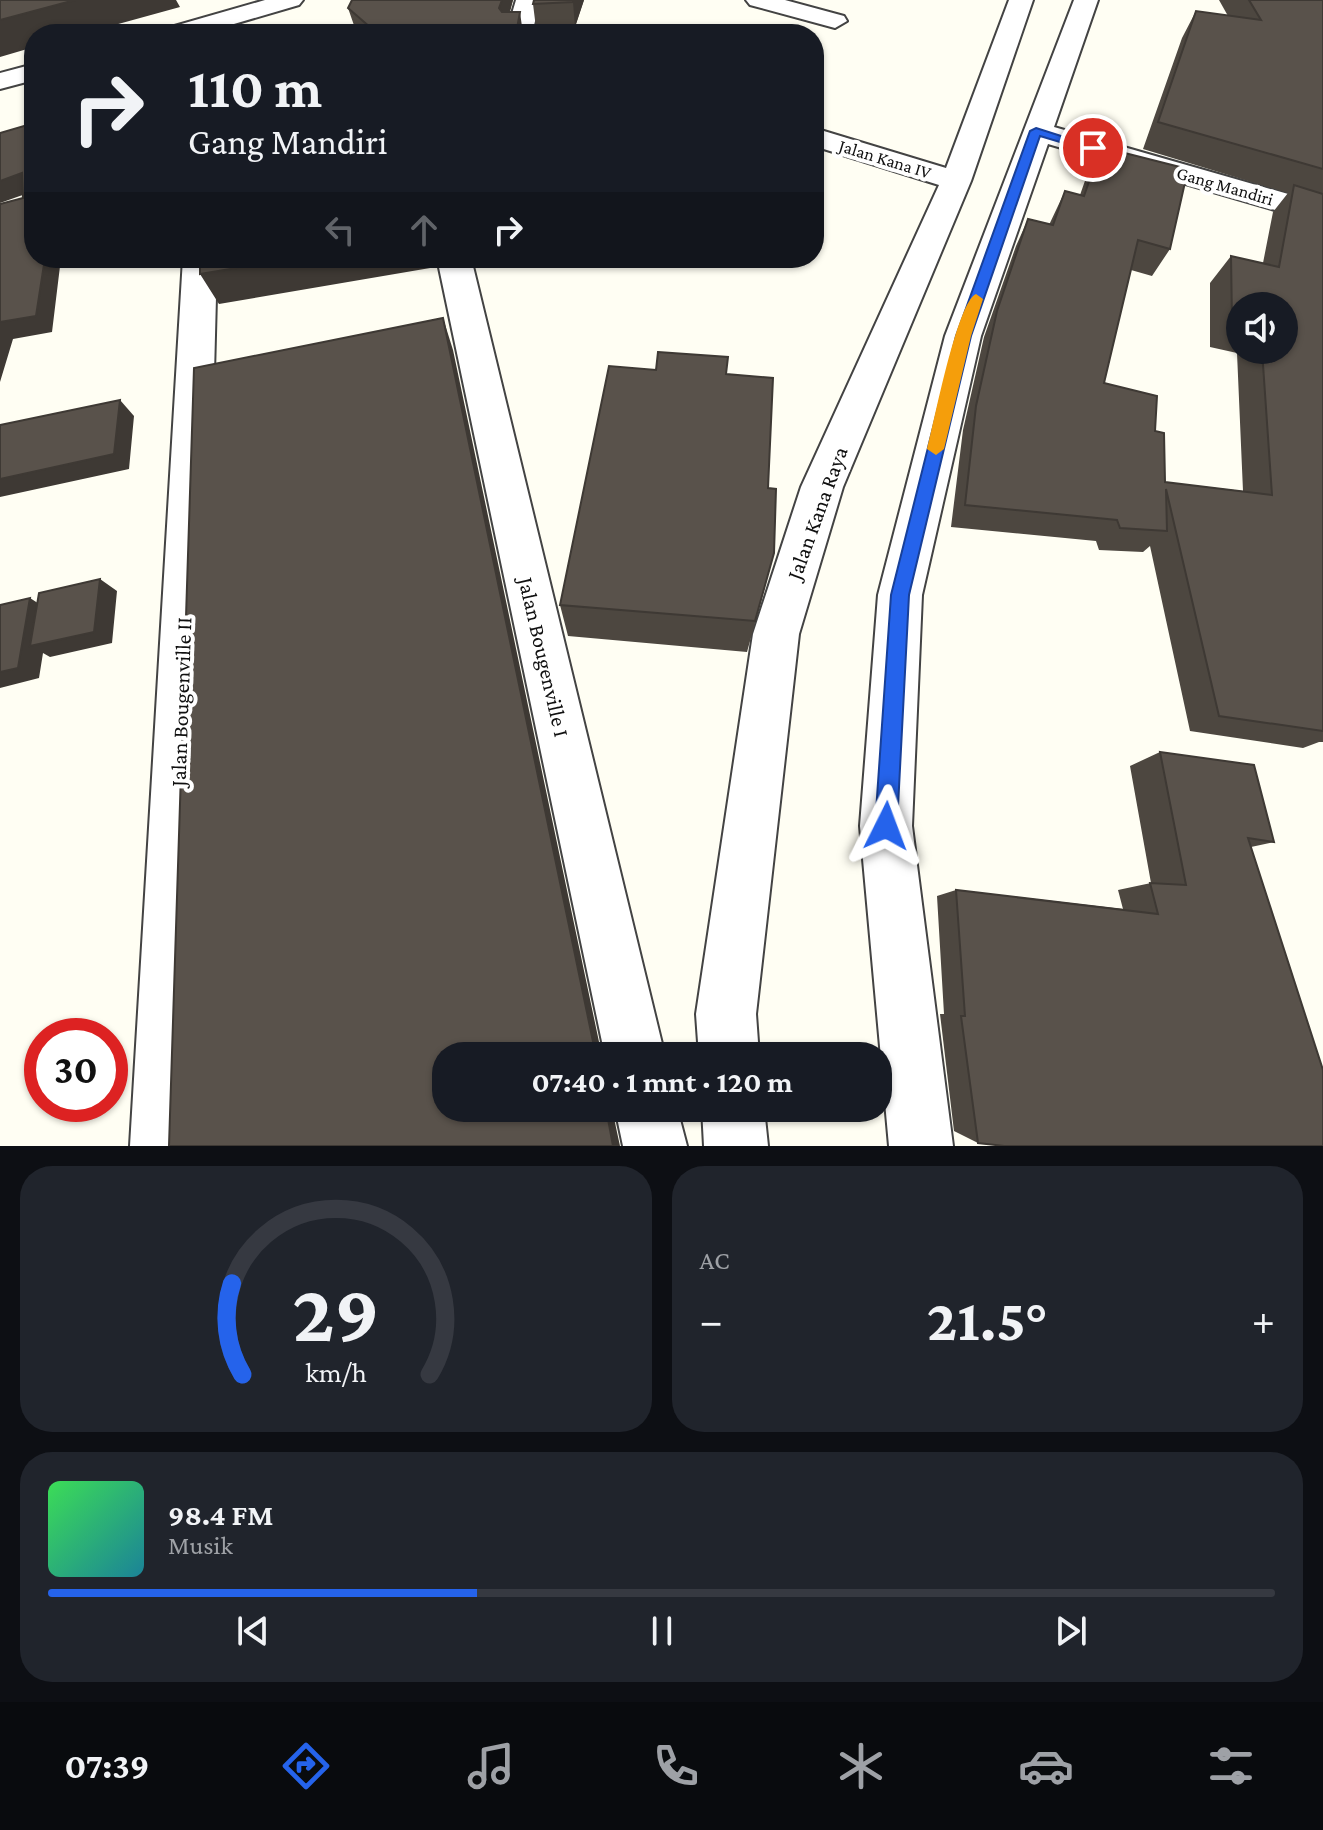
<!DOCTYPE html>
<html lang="id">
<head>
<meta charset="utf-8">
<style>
  body { margin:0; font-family:"Crimson Pro",serif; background:#20242c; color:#f1f3f6; height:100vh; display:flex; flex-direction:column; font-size:30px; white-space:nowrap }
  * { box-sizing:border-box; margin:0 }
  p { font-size:26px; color:#9ea1a6 }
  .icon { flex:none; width:44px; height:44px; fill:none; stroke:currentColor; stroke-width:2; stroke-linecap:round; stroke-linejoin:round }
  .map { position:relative; height:1146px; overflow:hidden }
  .side { display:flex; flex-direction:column; gap:20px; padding:20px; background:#0d0f14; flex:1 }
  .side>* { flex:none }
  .top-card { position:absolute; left:24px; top:24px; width:800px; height:244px; border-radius:32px; box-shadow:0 2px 6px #0004; background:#171b24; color:#f1f3f6; overflow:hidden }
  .controls { position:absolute; left:1226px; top:292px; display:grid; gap:16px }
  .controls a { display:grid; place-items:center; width:72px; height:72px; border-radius:50%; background:#171b24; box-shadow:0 2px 6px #0004; font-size:40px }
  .speed { position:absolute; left:24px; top:1018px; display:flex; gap:16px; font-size:40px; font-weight:700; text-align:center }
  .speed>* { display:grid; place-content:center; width:104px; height:104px; border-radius:50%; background:#171b24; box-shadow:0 2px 6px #0004; line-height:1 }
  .speed .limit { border:12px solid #d22; background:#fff; color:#111 }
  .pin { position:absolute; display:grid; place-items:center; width:68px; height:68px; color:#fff; margin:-34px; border:4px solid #fff; border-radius:50%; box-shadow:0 2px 8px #0007 }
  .me { position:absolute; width:88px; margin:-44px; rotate:3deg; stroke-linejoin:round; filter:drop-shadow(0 0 6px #0008) }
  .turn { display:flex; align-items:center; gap:28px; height:168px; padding:0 32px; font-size:36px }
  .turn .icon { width:104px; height:104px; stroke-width:2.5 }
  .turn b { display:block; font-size:56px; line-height:68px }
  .lanes { display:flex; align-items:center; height:76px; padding:0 32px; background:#0003; justify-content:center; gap:40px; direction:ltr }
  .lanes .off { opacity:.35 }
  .big { font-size:60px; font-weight:700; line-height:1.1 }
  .side .card { flex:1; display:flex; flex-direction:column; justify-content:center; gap:12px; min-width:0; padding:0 28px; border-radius:32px; background:#20242c }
  .side .dial { align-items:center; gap:0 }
  .dial svg { height:208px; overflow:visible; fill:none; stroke:#363941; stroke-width:7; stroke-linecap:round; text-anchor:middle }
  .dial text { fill:#f1f3f6; stroke:none }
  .song { display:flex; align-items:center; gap:24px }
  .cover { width:96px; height:96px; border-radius:12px; background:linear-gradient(135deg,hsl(130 70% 55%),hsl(190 70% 35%)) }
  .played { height:8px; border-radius:4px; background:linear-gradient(90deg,#2563eb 35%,#363941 35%) }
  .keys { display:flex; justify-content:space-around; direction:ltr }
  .heat { display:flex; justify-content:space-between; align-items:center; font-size:44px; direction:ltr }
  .side .tiles { flex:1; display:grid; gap:20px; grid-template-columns:1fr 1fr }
  .card:last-child { grid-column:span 2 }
  .trip { position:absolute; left:432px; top:1042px; width:460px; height:80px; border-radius:32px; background:#171b24; box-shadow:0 2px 6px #0004; font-weight:700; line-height:80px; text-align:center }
  .tabs { display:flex; height:128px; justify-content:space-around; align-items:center; background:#090b0e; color:#9ea1a6 }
  .tabs .icon { width:56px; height:56px }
  .tabs .selected { color:#2563eb }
  .tabs b { font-size:36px; color:#f1f3f6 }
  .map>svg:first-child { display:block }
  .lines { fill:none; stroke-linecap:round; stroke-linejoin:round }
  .minor-casing { stroke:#434343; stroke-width:4 }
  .minor { fill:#fff; fill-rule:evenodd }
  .wall { fill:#4d4740; fill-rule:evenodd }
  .shaded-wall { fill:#3e3934 }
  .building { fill:#59524b; stroke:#3e3934; stroke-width:2 }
  .route { fill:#2563eb; stroke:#184099; stroke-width:2 }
  .slow { fill:#f59e0b }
  .labels { text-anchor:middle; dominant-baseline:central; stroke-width:8; stroke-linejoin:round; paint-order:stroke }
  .far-street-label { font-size:18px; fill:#101010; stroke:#fff }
  .street-label { font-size:22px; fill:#101010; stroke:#fff }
</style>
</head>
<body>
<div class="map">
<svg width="1323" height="1146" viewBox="0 0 1323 1146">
  <rect width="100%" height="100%" fill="#fffef3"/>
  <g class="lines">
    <g class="minor-casing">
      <path id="minor" d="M265 0H303L299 5 200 34H160L164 29Z
        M516 0H540L532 34H506Z
        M746 0H785L844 16 847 21 835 28 750 5Z
        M1009 0H1033L971 181 843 487 799 634 756 1014 759 1056H699L696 1014 753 634 801 487 939 185 814 146V128L946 168Z
        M1074 0H1098L1054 127 1323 204V224L1048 144 981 336 922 595 912 826 953 1146H889L860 826 878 595 945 336Z
        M34 64V80L0 89V73Z
        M183 258H217L194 1146H130Z
        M437 258H471L665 1056H605Z
        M615 1108H677L687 1146H623Z
        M702 1108H764L768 1146H704Z"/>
    </g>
    <use href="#minor" class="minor"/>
  </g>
  <path class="wall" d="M352 0H513L510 12 523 34H357L348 8Z
    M584 0 575 27 536 28 533 4Z
    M1219 0H1323V742H1319L1303 748 1190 731 1150 546 1143 552 1099 550 1096 541 951 527 963 430 984 337 1016 246 1028 219 1049 225 1065 191 1080 195 1087 175 1101 147 1170 249 1152 276 1131 270 1104 383 1155 431 1165 482 1243 491 1237 353 1210 347V283L1231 256 1263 263 1273 212 1288 193 1143 149 1182 38 1196 11 1228 16ZM1240 306 1284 350H1240Z
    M726 374 768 488 765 587 747 652 568 636 560 605Z
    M1160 752 1274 842 1251 847 978 1143 954 1131 940 1014H944L937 896 956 890 1123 909 1118 890 1151 883 1130 766Z"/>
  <path class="shaded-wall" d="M75 0H176L180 7 82 34H34V47L0 57V20Z
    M502 0H513L503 33 499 8Z
    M573 0H584L575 27 573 2Z
    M520 12 523 34H516Z
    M22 173 34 191 0 203V181Z
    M45 258H61L52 332 13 339 0 382V322Z
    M298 258H434L436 267 219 304 200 274Z
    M443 318 453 350 602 1056H596Z
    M120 400 134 416 129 469 0 497V479Z
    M100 579 117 591 112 643 50 657 43 653 39 678 0 688V672L30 598 50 611Z
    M612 1109 620 1146H613L608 1119Z"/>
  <path class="building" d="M0 0H75L0 20Z
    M352 0H502L499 8 502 12H520L516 34H378L348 8Z
    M534 0H573V2L533 4Z
    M1249 0H1323V169L1158 122 1196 11 1261 20Z
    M34 123V258H45L36 316 0 322V204L23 198 22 173 0 181V133Z
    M1101 147 1188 169 1170 249 1138 240 1104 383 1157 396 1155 431 1164 433 1165 482 1272 495 1262 350H1284V306H1240V323L1232 321 1231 256 1279 267 1294 185 1323 194V731L1219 716 1166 489 1167 531 1120 528 1117 520 965 505 976 406 997 311 1028 219 1053 225 1065 191 1084 196Z
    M200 258H298L200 274Z
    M443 318 596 1056H446V1108H619L621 1115 608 1119 613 1146H169L194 368Z
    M658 352 728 357 726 374 773 378 768 488 776 489 774 553 755 621 560 605 609 366 656 370Z
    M120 400 114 454 0 479V425Z
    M100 579 94 632 30 646 39 593Z
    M30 598 18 668 0 672V605Z
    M1160 752 1254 765 1274 842 1248 838 1323 1070V1146H1004L978 1143 961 1016H965L956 890 1158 914 1150 883 1186 885Z"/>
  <path class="route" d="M1036 128 1099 148 1093 152 1040 136 971 336 909 595 897 826 894 834 886 837 878 834 875 826 891 595 956 336 1030 131Z"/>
  <path class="slow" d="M976 294 983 299 971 336 944 449 936 455 927 449C934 423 957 302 976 294Z"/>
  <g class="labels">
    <g class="far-street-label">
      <text transform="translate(885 159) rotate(17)">Jalan Kana IV</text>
      <text transform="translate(1225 186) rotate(16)">Gang Mandiri</text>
    </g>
    <g class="street-label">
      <text transform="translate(817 513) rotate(-70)">Jalan Kana Raya</text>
      <text transform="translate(544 657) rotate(77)">Jalan Bougenville I</text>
      <text transform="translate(181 702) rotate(-88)">Jalan Bougenville II</text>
    </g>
  </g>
</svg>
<div class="controls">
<a><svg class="icon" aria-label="sound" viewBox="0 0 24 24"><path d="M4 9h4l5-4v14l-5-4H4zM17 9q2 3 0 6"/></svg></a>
</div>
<div class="speed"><div class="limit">30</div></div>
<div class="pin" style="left:1093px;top:148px;background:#d93025"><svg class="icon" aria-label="arrive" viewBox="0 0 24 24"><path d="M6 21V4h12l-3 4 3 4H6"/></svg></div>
<svg class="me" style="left:886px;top:826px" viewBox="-20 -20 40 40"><path d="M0-17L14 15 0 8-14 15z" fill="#2563eb" stroke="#fff" stroke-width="4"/></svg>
<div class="trip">07:40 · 1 mnt · 120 m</div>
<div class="top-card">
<div class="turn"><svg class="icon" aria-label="right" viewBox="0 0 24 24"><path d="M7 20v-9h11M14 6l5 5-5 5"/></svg><div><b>110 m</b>Gang Mandiri</div></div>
<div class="lanes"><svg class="icon off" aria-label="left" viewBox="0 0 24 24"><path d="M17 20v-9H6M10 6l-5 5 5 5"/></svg><svg class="icon off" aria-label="ahead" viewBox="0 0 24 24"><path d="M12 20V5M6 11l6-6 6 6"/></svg><svg class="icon" aria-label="right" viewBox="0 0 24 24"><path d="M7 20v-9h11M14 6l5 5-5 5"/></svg></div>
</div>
</div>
<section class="side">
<div class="tiles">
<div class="card dial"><svg viewBox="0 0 100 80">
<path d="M14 69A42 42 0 1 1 86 69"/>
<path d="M14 69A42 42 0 0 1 10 34" stroke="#2563eb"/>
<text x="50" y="56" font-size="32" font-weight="700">29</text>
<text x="50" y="72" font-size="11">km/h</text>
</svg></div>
<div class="card"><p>AC</p>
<div class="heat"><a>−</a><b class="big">21.5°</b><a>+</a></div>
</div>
<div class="card">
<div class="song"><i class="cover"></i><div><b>98.4 FM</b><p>Musik</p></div></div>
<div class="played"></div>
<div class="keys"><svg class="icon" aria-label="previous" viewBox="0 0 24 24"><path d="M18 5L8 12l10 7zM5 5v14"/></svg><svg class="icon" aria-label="pause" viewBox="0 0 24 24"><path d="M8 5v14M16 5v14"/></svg><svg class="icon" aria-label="next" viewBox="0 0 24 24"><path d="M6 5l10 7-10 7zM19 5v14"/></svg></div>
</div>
</div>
</section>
<nav class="tabs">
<b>07:39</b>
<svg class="icon selected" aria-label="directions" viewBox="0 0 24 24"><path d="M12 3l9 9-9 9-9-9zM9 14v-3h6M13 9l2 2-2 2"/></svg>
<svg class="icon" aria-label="music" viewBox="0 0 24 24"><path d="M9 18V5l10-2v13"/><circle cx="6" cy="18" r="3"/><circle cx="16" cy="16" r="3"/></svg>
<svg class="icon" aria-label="phone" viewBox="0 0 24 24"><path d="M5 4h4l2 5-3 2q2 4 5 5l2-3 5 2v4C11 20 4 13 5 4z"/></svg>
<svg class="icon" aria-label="climate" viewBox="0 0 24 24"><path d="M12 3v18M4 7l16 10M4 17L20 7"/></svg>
<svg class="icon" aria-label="car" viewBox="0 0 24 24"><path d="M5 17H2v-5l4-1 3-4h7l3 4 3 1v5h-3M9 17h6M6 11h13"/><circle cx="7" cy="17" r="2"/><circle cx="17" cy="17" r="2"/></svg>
<svg class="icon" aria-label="filters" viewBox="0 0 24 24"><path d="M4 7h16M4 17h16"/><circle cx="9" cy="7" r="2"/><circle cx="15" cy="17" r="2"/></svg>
</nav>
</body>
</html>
